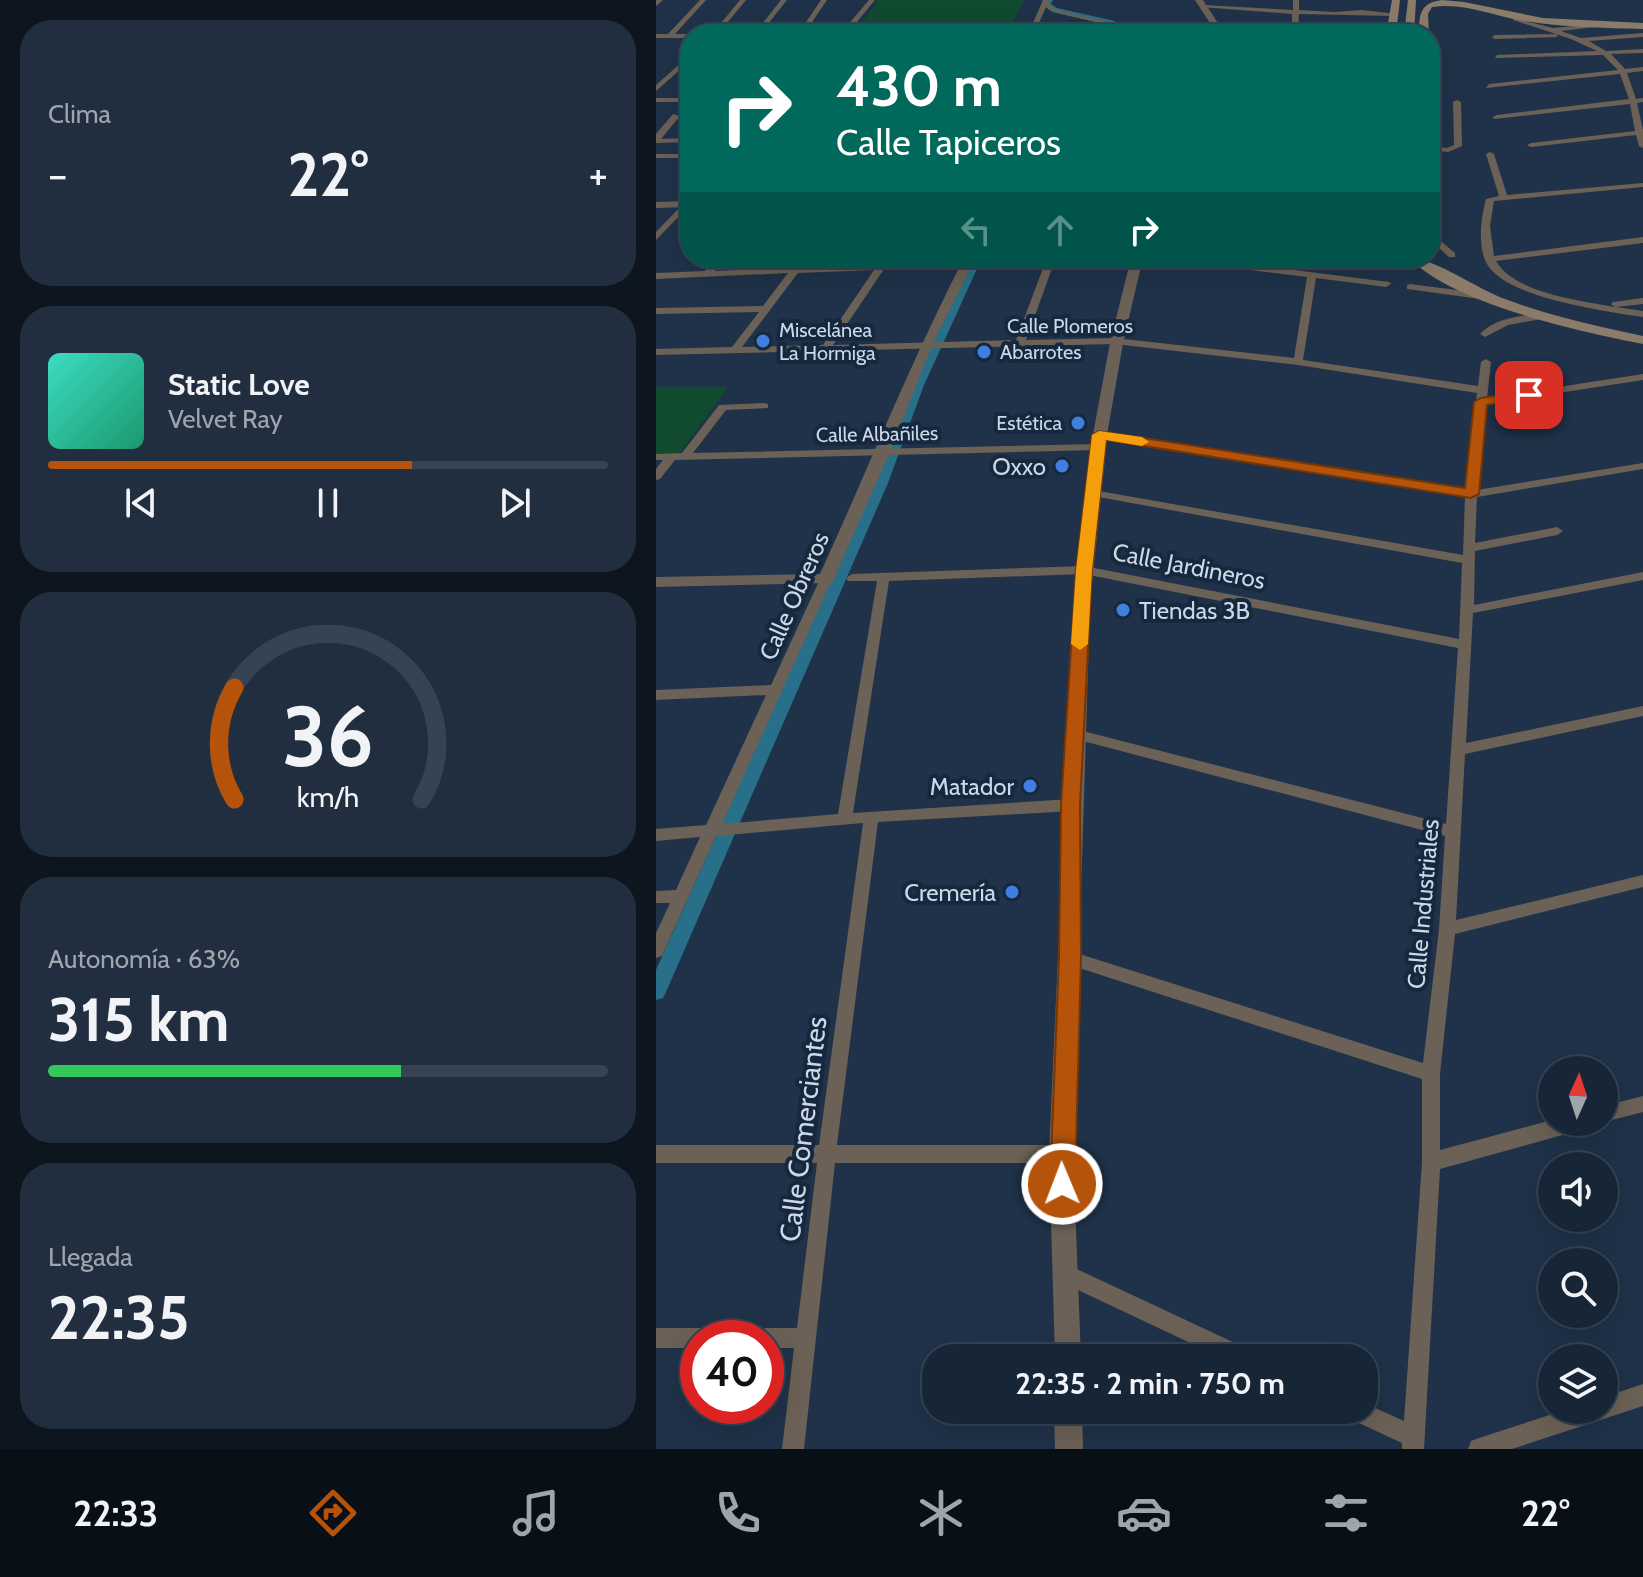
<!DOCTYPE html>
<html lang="es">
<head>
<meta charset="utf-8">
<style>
  body { margin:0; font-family:Cabin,sans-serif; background:#202e3f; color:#f1f3f6; height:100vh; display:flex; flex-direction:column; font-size:30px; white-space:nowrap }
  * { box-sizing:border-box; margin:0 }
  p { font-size:26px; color:#9ea5ad }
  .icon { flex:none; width:44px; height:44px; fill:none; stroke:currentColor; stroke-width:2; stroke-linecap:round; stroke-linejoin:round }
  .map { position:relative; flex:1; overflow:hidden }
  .details { display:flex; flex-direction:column; gap:20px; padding:20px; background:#0d151e; width:656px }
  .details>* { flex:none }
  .hud { position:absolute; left:24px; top:24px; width:760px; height:244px; border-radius:32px; box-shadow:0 8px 32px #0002,0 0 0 2px #364352; background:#00695c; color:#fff; overflow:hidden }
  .needle { width:52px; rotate:3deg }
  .fabs { position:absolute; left:882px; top:1056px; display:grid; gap:16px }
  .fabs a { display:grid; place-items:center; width:80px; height:80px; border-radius:50%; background:#172637; box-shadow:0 8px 32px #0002,0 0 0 2px #364352; font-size:40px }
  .speed { position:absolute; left:24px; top:1320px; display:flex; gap:16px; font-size:40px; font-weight:700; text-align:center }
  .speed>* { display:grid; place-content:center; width:104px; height:104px; border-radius:50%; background:#172637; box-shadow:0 8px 32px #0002,0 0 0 2px #364352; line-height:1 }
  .speed .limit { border:12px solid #d22; background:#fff; color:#111 }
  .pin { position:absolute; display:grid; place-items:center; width:68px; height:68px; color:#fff; margin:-34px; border-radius:16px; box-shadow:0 4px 12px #0006 }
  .me { position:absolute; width:88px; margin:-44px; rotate:359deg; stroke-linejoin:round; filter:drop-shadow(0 0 6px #0008) }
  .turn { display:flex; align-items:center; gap:28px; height:168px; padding:0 24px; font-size:36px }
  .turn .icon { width:104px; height:104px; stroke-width:2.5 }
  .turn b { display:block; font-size:56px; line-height:68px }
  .lanes { display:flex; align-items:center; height:76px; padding:0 24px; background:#0003; justify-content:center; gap:40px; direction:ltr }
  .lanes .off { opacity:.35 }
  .big { font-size:60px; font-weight:800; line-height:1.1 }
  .details .card { flex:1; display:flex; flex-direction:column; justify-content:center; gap:12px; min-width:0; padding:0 28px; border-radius:32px; background:#202e3f }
  .details .dial { align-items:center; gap:0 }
  .dial svg { height:208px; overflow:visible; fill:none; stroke:#364352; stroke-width:7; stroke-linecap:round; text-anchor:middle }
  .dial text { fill:#f1f3f6; stroke:none }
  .song { display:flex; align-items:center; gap:24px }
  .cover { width:96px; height:96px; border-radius:12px; background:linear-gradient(135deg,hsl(170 70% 55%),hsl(160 70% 35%)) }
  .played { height:8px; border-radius:4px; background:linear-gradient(90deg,#b45309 65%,#364352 65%) }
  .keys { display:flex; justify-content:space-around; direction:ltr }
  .heat { display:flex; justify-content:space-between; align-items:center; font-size:44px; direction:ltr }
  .charge { height:12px; border-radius:6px; background:linear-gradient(90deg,#34c759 63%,#364352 0) }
  .trip { position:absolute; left:266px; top:1344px; width:456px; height:80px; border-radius:32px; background:#172637; box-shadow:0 8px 32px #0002,0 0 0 2px #364352; font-weight:800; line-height:80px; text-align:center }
  .tabs { display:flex; height:128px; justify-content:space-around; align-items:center; background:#090f16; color:#9ea5ad }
  .tabs .icon { width:56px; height:56px }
  .tabs .selected { color:#b45309 }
  .tabs b { font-size:36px; color:#f1f3f6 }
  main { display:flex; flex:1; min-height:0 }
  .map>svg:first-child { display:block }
  .green { fill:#104b30 }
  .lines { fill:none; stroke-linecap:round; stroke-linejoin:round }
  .canal { fill:#28708a; fill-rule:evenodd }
  .minor { fill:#6b6156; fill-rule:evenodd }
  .tertiary { fill:#6b6156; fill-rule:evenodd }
  .secondary { fill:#8b7b6a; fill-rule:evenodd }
  .route { fill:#b45309; stroke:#753606; stroke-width:2 }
  .slow { fill:#f59e0b }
  .shop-dot { fill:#3f7fe0; stroke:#15283e; stroke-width:3 }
  .labels { text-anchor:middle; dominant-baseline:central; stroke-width:8; stroke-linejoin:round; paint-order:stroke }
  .far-street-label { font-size:20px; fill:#ccd8e7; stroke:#15283e }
  .far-poi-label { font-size:20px; fill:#ccd8e7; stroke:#15283e; text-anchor:start }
  .poi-label { font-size:24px; fill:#ccd8e7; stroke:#15283e; text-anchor:end }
  .street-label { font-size:24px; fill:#ccd8e7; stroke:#15283e }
  .near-street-label { font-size:28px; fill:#ccd8e7; stroke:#15283e }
</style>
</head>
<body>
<main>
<section class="details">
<div class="card"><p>Clima</p>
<div class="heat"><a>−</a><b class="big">22°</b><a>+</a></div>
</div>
<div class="card">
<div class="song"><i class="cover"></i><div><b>Static Love</b><p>Velvet Ray</p></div></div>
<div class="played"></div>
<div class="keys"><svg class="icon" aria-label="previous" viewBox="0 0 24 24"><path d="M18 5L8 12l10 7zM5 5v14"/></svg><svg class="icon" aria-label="pause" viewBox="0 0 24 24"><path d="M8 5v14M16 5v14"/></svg><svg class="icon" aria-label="next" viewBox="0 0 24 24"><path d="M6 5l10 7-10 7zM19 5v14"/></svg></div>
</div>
<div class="card dial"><svg viewBox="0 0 100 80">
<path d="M14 69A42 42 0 1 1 86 69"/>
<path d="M14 69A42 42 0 0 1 14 26" stroke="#b45309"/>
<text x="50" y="56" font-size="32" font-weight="700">36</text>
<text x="50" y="72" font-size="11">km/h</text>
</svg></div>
<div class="card"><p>Autonomía · 63%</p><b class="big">315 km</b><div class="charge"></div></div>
<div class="card"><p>Llegada</p><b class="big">22:35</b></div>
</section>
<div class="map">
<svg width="987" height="1449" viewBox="0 0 987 1449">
  <rect width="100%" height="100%" fill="#1f3249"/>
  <path class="green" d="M222 0H368L352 32 199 33Z
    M0 387H72L21 457H0Z"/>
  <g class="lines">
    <path class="canal" d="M389 0H397L395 4 401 8 459 21 466 32 459 34 453 25 396 12 387 5Z
      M316 258H326L268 385 232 483 10 992 7 998 0 1000V970L218 483 256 385Z"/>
    <path class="minor" d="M0 0H7L0 6Z
      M44 0H50L19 34H34V38H0V34H12Z
      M84 0H90L62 34H56Z
      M125 0H131L104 34H98Z
      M165 0H171L148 34H142Z
      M213 0H219L191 34H184Z
      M387 0H393L392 3 402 10 457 23 464 34H458L453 25 398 12 390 7 379 32H408L411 34H362L373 32Z
      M637 0H643V10L678 12 706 10 740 14 737 16 643 14 642 34H636V14L545 7 548 5 637 10Z
      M857 18 897 28 953 23 956 25 905 31 925 38 987 33V37L933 41 950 51 987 49V53L955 54 969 69 987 67V71L971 73 980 99 987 98V102L981 103 987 130V148L983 146 980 135 875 147 871 145 875 143 979 131 974 104 838 119 837 117 841 115 973 99 964 74 830 88 833 84 962 70 947 55 839 58 841 55 941 51 915 39 857 20Z
      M504 32H571L574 34H501Z
      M900 34 902 37 839 39 836 37 839 35Z
      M34 55V61L0 91V85Z
      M0 98H34V102H0Z
      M801 100 805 102 806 146 792 152 774 150V146L791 148 798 145 797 102Z
      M17 114 24 116 5 139 34 138V142L0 143V134Z
      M834 152 838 154 851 195 987 183V187L838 201 834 226 838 256 987 237V243L840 261C858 293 925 301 959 307L955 304 957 302 987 298V304L960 307 987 311V317C950 311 844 298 829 260 822 243 825 217 830 199L843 196 830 154Z
      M0 154H34V158H0Z
      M34 197V205L0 240V232Z
      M774 232 799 253V257H793L774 240Z
      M60 258H69L59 271 136 268 143 258H152L146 267 222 264 228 259 231 260V264L311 260 316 263 311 266 228 269 177 345 360 340 389 263 328 266 323 263 325 261 464 258 460 261 398 263 370 340 459 338 638 358 651 277 522 261 518 258H544L733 282 735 284 730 287 660 278 647 360 822 386 825 362 830 359 835 362 831 398 987 374V380L830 404 821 490 987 463V469L821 497 819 543 901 527 907 531 901 535 819 551 818 605 987 572V580L817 613 810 743 987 706V716L809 754 800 920 987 875V887L799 934 784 1074V1150L896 1120V1122H930L927 1128 921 1131 784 1169 768 1449H746V1443L692 1418 689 1410H708V1403L748 1421 766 1162V1079L414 965 408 963 406 958 408 953 414 951 767 1063 783 929 789 836 419 739 412 734 419 729 790 824 802 648 428 574 233 581 197 813 415 799 420 801 422 805 420 809 415 811 222 822 181 1145H405L412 1148 414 1154 412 1160 405 1163H179L148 1449H126L138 1348H110V1338H100L103 1331 110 1328H141L161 1163H0V1145H163L207 823 60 836 6 956 0 958V933L14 903H0V891L20 890 44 837 0 841V829L50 825 110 695 0 700V690L115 685 164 579 170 575 176 579 66 824 182 814 221 581H192L190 578 196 574 428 566 803 639 806 563 437 496 431 493 437 490 807 555 809 497 443 438 438 435 443 432 810 490 821 393 642 365 459 344 0 355V349L76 347 103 312 0 314V308L107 306 132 273 0 279V273L49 271ZM218 270 167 345 86 347 142 273Z
      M754 284 824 293 829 296 824 299 751 289V285Z
      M888 313 891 314V318L852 325 829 337 824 334C840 317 866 316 888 313Z
      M108 403 112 404V408L70 410 37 453 442 444 448 447 442 450 19 460 4 479 0 480V469L7 460H0V454L26 453 63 405Z
      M987 1096V1112L948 1122H947L948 1106Z
      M410 1264 596 1351 599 1358H566L403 1281 400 1274 403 1267Z
      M0 1328H78L85 1331 88 1338H42V1348H0Z
      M987 1384V1406L856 1449H812L815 1441 823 1438 909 1410H948V1397Z"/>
    <path class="tertiary" d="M539 0H547L569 34H561Z
      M34 201V207L0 208V202Z
      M308 258H320L276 345 234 452 176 583 0 587V577L164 574C212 469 255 361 308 258Z
      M475 258H487L467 343 452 429 434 603 417 1153 425 1358H399L393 1153 418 603 438 429 454 343Z
      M398 1410H426L427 1449H399Z"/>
    <path class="secondary" d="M736 0H744L740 34H730Z
      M752 0H760L758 34H748Z
      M786 0 808 2 887 18 987 23V29C947 28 907 27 868 21 838 16 808 2 776 7L772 14 773 34H763C763 14 764 3 786 0Z
      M753 258C779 258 821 289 849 299 894 316 940 326 987 336V344C922 331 800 305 753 258Z"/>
  </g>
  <path class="route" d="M873 391 879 395 877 397 831 405 823 494 815 498 450 440 436 570 424 805 425 958 419 1184 415 1192 406 1196 397 1192 394 1184 403 958 405 805 420 570 436 435 443 431 809 488 818 402 825 398Z"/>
  <path class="slow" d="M443 431 486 437 493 442 486 446 450 440 436 570 432 644 424 650 415 644 420 570 436 435Z"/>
  <g class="shop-dot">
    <circle cx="107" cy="341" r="8"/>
    <circle cx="328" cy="352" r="8"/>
    <circle cx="422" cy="423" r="8"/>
    <circle cx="406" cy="466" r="8"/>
    <circle cx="467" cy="610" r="8"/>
    <circle cx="374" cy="786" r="8"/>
    <circle cx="356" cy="892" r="8"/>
  </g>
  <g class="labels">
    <g class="far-street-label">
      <text x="414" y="326">Calle Plomeros</text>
      <text transform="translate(221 434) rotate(-1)">Calle Albañiles</text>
    </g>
    <g class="far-poi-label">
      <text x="123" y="330">Miscelánea<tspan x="123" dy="23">La Hormiga</tspan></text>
      <text x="344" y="352">Abarrotes</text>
      <text x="406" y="423" text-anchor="end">Estética</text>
    </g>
    <g class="poi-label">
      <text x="390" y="466">Oxxo</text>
      <text x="483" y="610" text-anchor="start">Tiendas 3B</text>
      <text x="358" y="786">Matador</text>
      <text x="340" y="892">Cremería</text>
    </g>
    <g class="street-label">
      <text transform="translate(533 566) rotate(11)">Calle Jardineros</text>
      <text transform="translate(138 596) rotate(-66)">Calle Obreros</text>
      <text transform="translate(767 904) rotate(-85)">Calle Industriales</text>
    </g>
    <g class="near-street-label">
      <text transform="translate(147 1129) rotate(-83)">Calle Comerciantes</text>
    </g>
  </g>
</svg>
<div class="fabs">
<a><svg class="needle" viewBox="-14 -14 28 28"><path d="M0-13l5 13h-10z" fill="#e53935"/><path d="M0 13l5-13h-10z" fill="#9ea5ad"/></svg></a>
<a><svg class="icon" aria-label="sound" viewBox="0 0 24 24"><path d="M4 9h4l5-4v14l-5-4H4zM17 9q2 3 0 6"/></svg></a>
<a><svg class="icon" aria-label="search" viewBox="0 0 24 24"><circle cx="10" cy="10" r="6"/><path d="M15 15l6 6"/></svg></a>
<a><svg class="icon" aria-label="layers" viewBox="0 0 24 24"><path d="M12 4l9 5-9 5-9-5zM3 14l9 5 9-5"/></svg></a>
</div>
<div class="speed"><div class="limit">40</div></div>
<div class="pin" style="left:873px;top:395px;background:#d93025"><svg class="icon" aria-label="arrive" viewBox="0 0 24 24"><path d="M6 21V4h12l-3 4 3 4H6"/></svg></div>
<svg class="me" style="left:406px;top:1184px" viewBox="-20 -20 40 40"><circle r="17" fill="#b45309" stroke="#fff" stroke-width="3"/><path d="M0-11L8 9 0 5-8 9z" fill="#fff"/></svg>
<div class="trip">22:35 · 2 min · 750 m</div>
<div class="hud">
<div class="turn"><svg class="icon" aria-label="right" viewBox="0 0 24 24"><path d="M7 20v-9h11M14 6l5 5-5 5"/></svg><div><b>430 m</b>Calle Tapiceros</div></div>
<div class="lanes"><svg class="icon off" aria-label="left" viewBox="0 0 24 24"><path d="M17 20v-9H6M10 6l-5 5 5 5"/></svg><svg class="icon off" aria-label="ahead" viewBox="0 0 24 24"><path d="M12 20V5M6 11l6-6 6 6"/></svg><svg class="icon" aria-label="right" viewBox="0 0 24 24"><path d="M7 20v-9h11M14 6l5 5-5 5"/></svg></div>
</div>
</div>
</main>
<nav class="tabs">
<b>22:33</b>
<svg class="icon selected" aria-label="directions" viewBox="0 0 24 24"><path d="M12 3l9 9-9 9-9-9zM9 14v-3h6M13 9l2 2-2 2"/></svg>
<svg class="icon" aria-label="music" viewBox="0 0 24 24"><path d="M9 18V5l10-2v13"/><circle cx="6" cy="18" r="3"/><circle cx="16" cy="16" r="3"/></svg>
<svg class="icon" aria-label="phone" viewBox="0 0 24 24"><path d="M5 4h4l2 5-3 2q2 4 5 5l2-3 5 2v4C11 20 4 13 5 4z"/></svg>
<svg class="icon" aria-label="climate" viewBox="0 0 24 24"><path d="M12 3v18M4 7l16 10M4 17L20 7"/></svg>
<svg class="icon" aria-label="car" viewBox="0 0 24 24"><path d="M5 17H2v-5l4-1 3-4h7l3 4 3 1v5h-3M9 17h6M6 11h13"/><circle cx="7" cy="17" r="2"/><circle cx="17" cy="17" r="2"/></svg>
<svg class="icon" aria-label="filters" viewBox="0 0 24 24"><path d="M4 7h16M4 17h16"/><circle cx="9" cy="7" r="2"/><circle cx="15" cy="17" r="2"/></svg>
<b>22°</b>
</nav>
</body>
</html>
